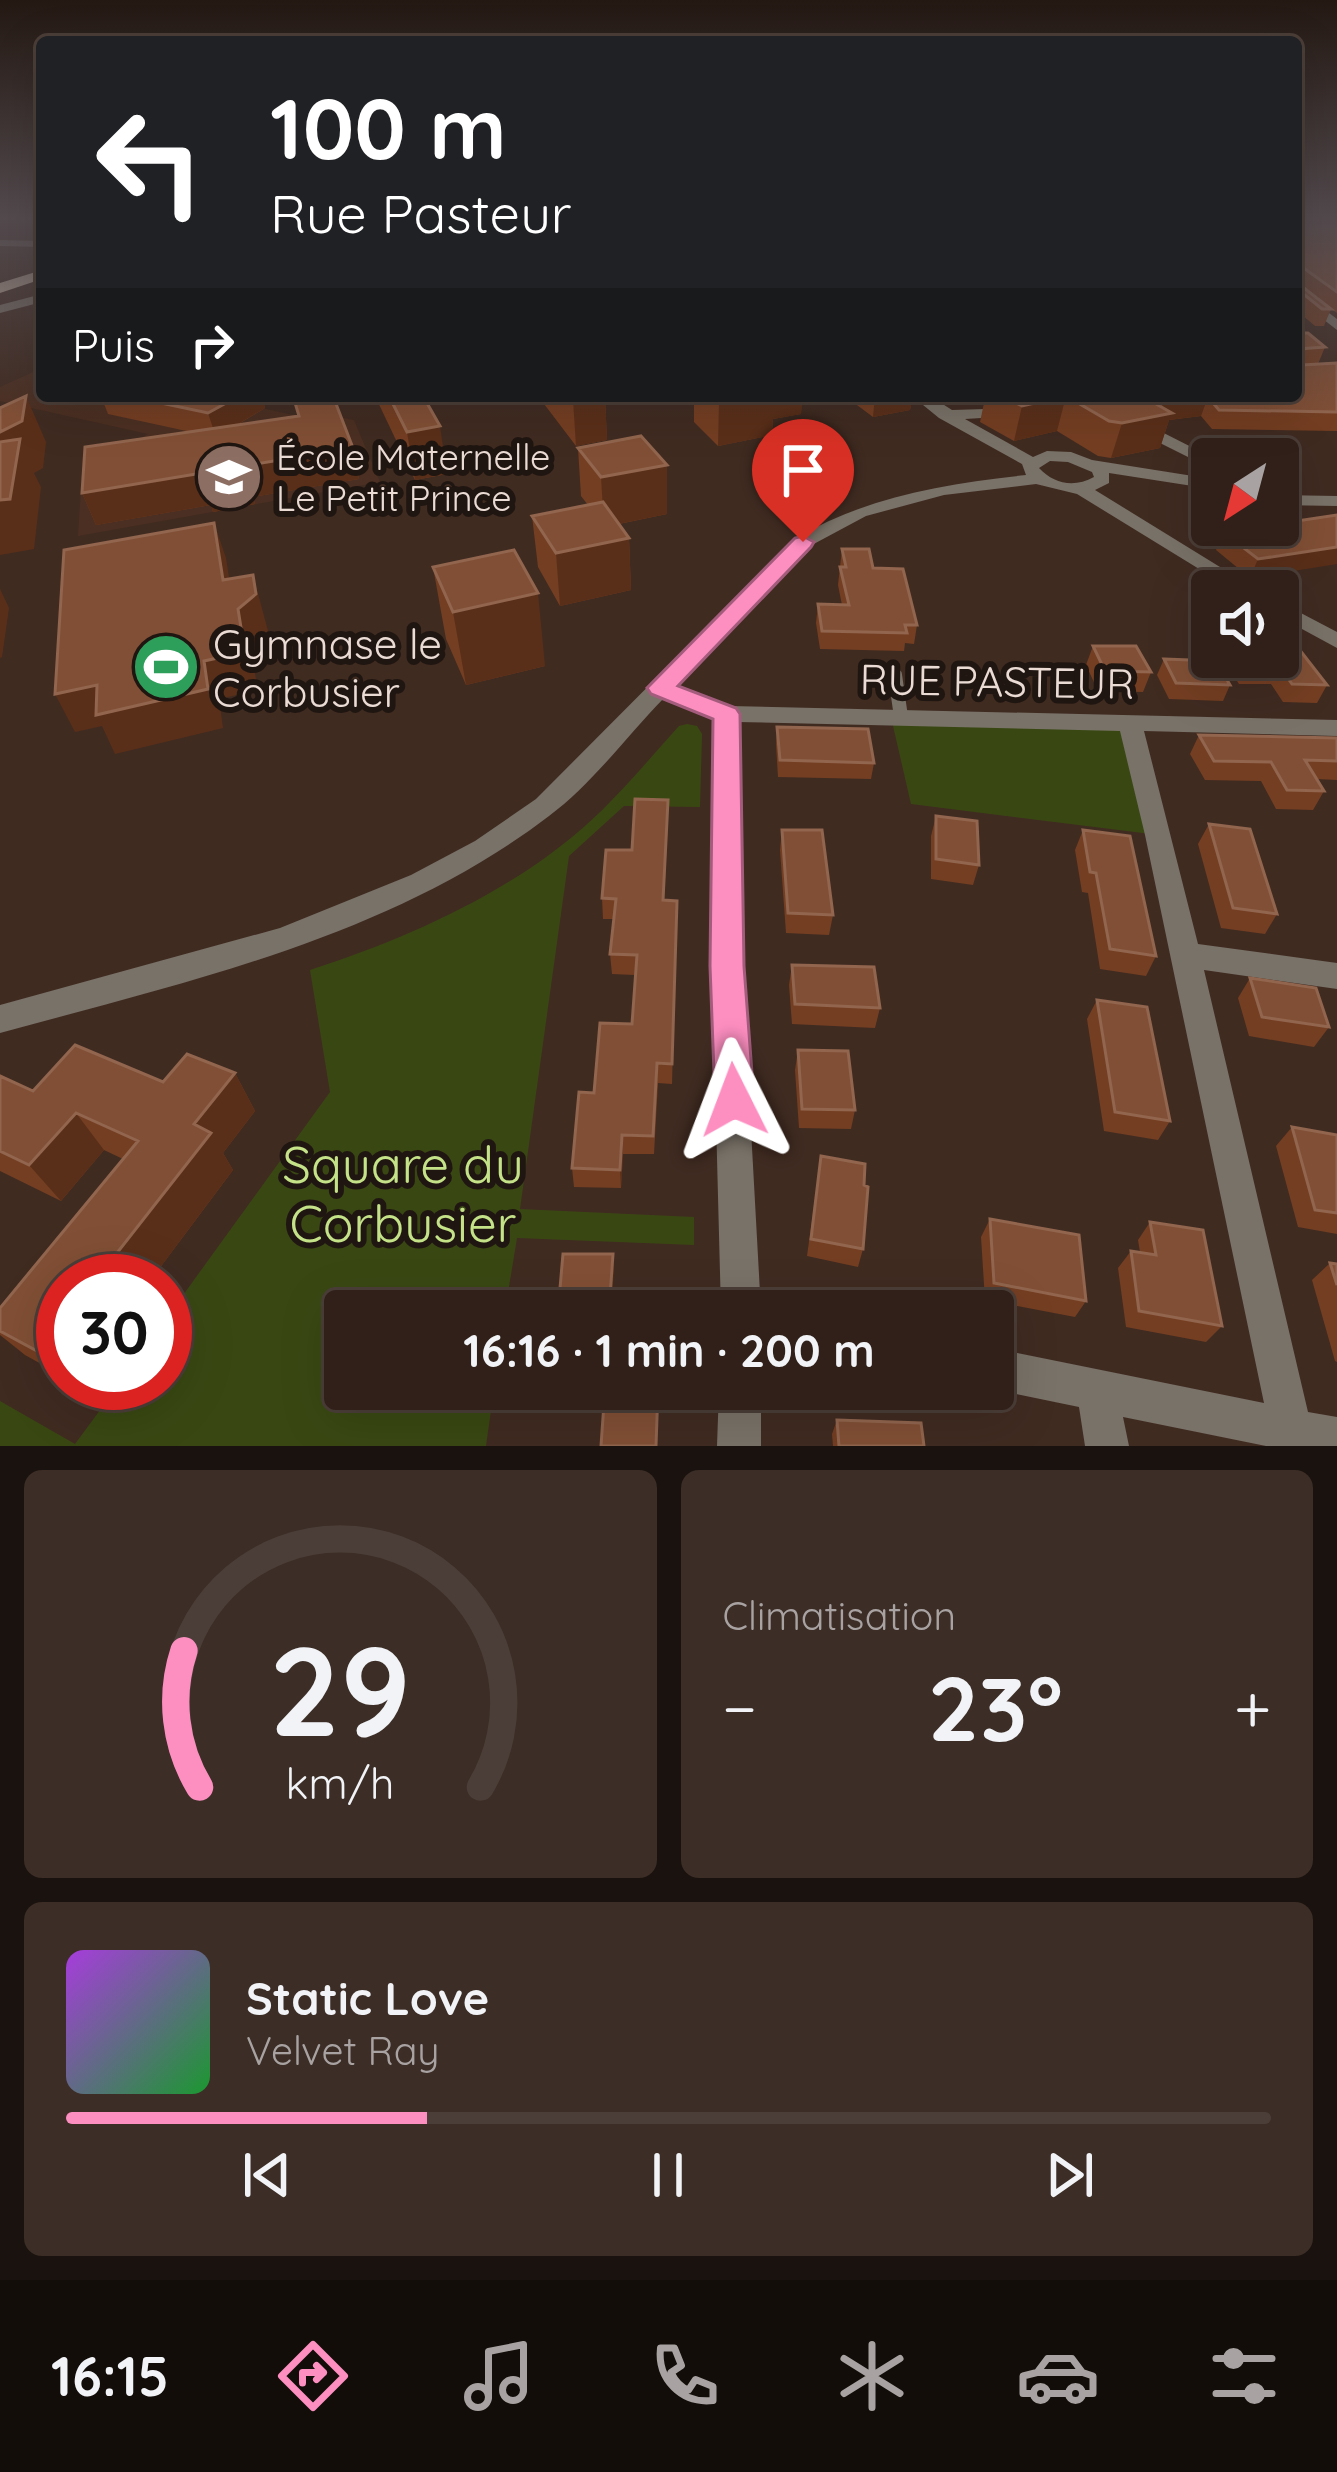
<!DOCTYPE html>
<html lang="fr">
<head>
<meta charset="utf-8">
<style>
  body { margin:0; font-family:Quicksand,sans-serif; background:#3c2d26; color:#f1f3f6; height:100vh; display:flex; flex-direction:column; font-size:45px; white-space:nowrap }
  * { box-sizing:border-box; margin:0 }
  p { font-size:39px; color:#a8a3a2 }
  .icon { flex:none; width:66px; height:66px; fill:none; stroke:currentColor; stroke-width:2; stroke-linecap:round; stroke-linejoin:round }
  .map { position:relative; height:1446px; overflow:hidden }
  .panel { display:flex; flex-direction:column; gap:24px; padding:24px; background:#1a120e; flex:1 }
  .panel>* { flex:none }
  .guide { position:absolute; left:36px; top:36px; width:1266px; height:366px; border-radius:12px; box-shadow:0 12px 48px #0002,0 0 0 3px #4b3e38; background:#202124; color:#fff; overflow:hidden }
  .needle { width:78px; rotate:216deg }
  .tools { position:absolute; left:1191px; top:438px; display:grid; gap:24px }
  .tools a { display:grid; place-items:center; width:108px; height:108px; border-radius:12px; background:#302019; box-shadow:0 12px 48px #0002,0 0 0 3px #4b3e38; font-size:60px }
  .speed { position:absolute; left:36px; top:1254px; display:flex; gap:24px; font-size:60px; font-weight:700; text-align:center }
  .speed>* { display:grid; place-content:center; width:156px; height:156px; border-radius:50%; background:#302019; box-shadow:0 12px 48px #0002,0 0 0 3px #4b3e38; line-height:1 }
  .speed .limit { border:18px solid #d22; background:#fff; color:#111 }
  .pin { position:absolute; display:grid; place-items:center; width:102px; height:102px; color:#fff; margin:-123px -51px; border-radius:50% 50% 50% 0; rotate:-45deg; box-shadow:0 0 12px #0007 }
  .pin .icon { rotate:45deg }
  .me { position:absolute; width:132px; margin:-66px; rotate:357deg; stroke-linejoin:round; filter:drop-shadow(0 0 9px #0008) }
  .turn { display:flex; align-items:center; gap:42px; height:252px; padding:0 36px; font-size:54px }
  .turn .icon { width:156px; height:156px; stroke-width:2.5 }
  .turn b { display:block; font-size:84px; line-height:102px }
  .then { display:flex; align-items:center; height:114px; padding:0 36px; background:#0003; gap:24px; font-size:45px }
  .big { font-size:90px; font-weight:800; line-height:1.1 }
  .panel .tile { flex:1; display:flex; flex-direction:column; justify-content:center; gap:18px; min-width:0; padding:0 42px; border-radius:18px; background:#3c2d26 }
  .panel .dial { align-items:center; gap:0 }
  .dial svg { height:312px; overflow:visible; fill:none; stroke:#4b3e38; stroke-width:7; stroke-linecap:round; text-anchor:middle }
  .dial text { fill:#f1f3f6; stroke:none }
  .song { display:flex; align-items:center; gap:36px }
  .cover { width:144px; height:144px; border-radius:18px; background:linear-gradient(135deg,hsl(280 70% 55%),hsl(130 70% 35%)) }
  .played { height:12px; border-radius:6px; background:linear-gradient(90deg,#fd8ec0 30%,#4b3e38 30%) }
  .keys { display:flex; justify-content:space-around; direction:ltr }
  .heat { display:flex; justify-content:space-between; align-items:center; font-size:66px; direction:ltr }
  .panel .tiles { flex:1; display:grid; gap:24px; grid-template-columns:1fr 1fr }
  .tile:last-child { grid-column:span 2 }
  .trip { position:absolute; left:324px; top:1290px; width:690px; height:120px; border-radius:12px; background:#302019; box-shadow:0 12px 48px #0002,0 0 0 3px #4b3e38; font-weight:800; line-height:120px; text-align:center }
  .tab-bar { display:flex; height:192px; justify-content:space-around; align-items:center; background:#130d0a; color:#a8a3a2 }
  .tab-bar .icon { width:84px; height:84px }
  .tab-bar .on { color:#fd8ec0 }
  .tab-bar b { font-size:54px; color:#f1f3f6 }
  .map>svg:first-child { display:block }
  .built { fill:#4b2f22 }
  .green { fill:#394813 }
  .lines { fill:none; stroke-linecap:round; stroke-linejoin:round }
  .lane { stroke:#797268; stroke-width:14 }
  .street { fill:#797268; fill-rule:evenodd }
  .primary { fill:#c1b29f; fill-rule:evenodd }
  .wall { fill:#743e22 }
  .shaded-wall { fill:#5a2f19 }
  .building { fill:#814f35; stroke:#91654e; stroke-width:3 }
  .route { fill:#fd8ec0; stroke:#a45c7d; stroke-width:3 }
  .labels { text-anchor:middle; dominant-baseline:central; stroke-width:12; stroke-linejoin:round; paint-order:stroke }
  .far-poi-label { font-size:36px; fill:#eadbd5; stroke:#201611; text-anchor:start }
  .poi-label { font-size:42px; fill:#eadbd5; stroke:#201611; text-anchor:start }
  .street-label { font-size:42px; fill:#eadbd5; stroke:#201611 }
  .near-park-label { font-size:51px; fill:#c4e287; stroke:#201611 }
</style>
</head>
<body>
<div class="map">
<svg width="1337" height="1446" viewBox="0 0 1337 1446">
  <rect width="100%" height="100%" fill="#402b21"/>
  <path class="built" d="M42 368V396H269L260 402 262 408 297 416 307 411 354 420 380 482 78 536 82 472 148 434 0 401V387Z"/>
  <path class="green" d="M891 717 1130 723 1159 835 911 804Z
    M687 724 697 726 702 734 700 807 624 806 569 856 520 1209 694 1217V1245L517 1238 505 1311H345V1389H494L486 1446H0V1401L75 1444 120 1383H165V1320L330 1092 310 970C406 939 508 894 585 826 619 796 648 760 679 726Z"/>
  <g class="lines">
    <path class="lane" d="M895 675 901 717"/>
    <path class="street" d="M0 240 42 241V247L0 246Z
      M1296 288 1337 319V330L1296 298Z
      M42 294V302L0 313V305Z
      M912 396H930L952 410 1019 408V414L1014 416 965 419 1033 457 1047 451 1071 452 1092 460 1212 479V489L1109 473V483L1095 490 1259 591H1235L1077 494 1036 484 944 495 866 516 810 546 676 686 729 706 1337 720V736L1144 731 1198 944 1337 963V989L1204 970 1308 1412 1337 1417V1446H1266L1123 1417 1129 1446H1085L1079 1407 991 1389 993 1348 1264 1403 1145 835 1120 731 738 722 742 966 761 1311H721L712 966 714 718 664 698C627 736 592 784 549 816 390 937 190 981 0 1033V1005L280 928 411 875 475 841 536 799 796 538C869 496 944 484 1026 475L1022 464 939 418ZM1050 461 1068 462 1092 472 1094 477C1074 488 1054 484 1039 468Z
      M1089 396H1107L1146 424 1215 459H1212V469L1134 430Z
      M1278 495 1337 496V506L1278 505Z
      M1278 601 1337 632V648L1278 616Z
      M719 1389H761V1446H717Z"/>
    <path class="primary" d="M42 270V279L0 293V283Z"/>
  </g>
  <path class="wall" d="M1296 217H1337V313L1331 309 1324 326H1315L1296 310Z
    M1296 333 1325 347 1318 364 1337 363V431L1212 429 1201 416 1169 420 1160 448 1111 458 1098 456 1057 431 1014 441 980 422 984 403 953 405 938 396H1296Z
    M101 396H262L265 408 237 425 298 416 293 396 353 448 359 479 253 497 255 504 213 512 211 505 96 525 82 493 191 432 108 414Z
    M375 396H423L447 474 415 480Z
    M538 396H605L607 440 576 446Z
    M694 396H802L801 414 773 419 772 435 718 446 694 422Z
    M845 396H913L910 410 873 417Z
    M578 448 667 465V514L619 524 629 538 631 590 560 606 538 567 532 516 588 505 581 496Z
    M1278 525 1250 578 1216 550 1223 532Z
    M842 549 873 568 917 625 914 644 905 643 904 651 820 649 816 623 818 604 842 605 838 585Z
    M433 567 545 666 466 685 446 639Z
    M1093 646 1151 672 1143 692 1098 691 1086 665Z
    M1226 657H1278L1327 685 1317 703 1283 702 1271 684H1239L1224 661Z
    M1164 659 1230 685 1223 701 1169 699 1157 675Z
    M777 727 874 763 871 779 778 777 776 744Z
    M1199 735 1337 738V780L1317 779 1324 791 1313 810 1276 809 1261 781 1205 780 1190 754Z
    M936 816 979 865 973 885 931 879V836Z
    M668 820 664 900 677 901 672 1084 658 1083 654 1154H623L621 1188 574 1187 572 1168 594 1093 632 1024 635 975 612 974 610 954 614 919H603L602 898 632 850Z
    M1209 824 1277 914 1265 934 1221 928 1198 844Z
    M782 830 833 915 829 935 786 933 780 850Z
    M1083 830 1156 956 1146 976 1100 969 1088 893 1082 892 1075 850Z
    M792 965 880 1008 875 1028 792 1024 789 985Z
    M1250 978 1329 1027 1314 1047 1249 1036 1238 998Z
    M1097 1000 1170 1121 1158 1140 1104 1131 1087 1019Z
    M798 1050 855 1110 851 1129 799 1128 795 1070Z
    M235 1073 255 1111 223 1153 233 1170 150 1281H63V1376L25 1355 0 1335V1308L123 1159 104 1150 61 1201 0 1171V1076L33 1091 163 1082Z
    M1292 1127 1337 1135V1234L1298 1227 1276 1146Z
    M821 1156 863 1249 858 1267 807 1256Z
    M990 1219 1086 1301 1075 1317 985 1300 981 1237Z
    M1150 1222 1222 1326 1206 1342 1126 1327 1118 1268 1131 1251 1140 1252 1138 1240Z
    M1330 1263 1337 1264V1362L1335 1361 1312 1280Z
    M837 1420 924 1446H833L832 1434Z"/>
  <path class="shaded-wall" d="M26 396 46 442 43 468 34 473 41 487 34 549 0 555V432Z
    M239 396H262L265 408 216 437 208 413Z
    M595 396H605L607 440 576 446 573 400Z
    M753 396H802L801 414 773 419 772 435 718 446 719 402Z
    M875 396H913L910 410 873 417Z
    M955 396H986L984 403 953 405Z
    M1066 396 1057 431 1014 441 1022 406Z
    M1208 397 1201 416 1169 420 1160 448 1111 458 1122 423 1155 416 1160 404Z
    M440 426 447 474 415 480 407 432Z
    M353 448 359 479 253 497 255 504 213 512 211 505 96 525 82 493Z
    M667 465V514L604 527 601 477Z
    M214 523 226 558 235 617 223 580Z
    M629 538 631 590 560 606 556 553Z
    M1337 547V564L1250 578 1258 559Z
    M253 575 268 631 250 646 258 690 219 699 223 728 115 754 102 726 75 732 55 694 204 661 238 609Z
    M0 589 9 608 2 657 0 658Z
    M538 593 545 666 466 685 453 612Z
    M235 1073 255 1111 223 1153 233 1170 150 1281H95L194 1124Z
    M76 1113 104 1150 61 1201 29 1165Z
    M622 1135 623 1154 621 1188 620 1170Z
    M613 1254 614 1271 611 1311 610 1297Z
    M63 1322V1373L39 1352Z"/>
  <path class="building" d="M1296 217H1337V292L1305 269 1298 272 1300 285 1331 309H1322L1296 288Z
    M1296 333H1308L1325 347 1298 349 1296 356Z
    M1296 360 1302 365 1337 363V412L1219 410 1208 397 1160 404 1148 396H1296Z
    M26 396 22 421 0 432V408Z
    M128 396H239L208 413Z
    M293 396H333L353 448 244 466 245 473 203 480 202 473 82 493 85 447 299 416Z
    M389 396H423L440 426 407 432Z
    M570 396H595L573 400Z
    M713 396H753L719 402Z
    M1003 396H1142L1172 413 1122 423 1109 421 1066 396 1022 406Z
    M641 436 667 465 601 477 578 448Z
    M20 439 10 499 0 500V442Z
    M603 502 629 538 556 553 532 516Z
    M1337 515V547L1258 559 1223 532Z
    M214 523 223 580 253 575 256 594 238 609 245 652 204 661 208 689 96 715 97 685 55 694 64 550Z
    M842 549H869L873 568 903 569 917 625H905L907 633 822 631 818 604 849 605 840 567H846Z
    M514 550 538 593 453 612 433 567Z
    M1278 622 1327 685 1292 684 1280 667 1247 666 1241 657H1278Z
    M1093 646H1136L1151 672 1105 671Z
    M1164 659 1216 661 1230 685 1176 683Z
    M777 727 868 729 874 763 780 760Z
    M1199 735 1337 738V761L1305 760 1324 791 1287 790 1271 762 1214 761Z
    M635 799 668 800 663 900 677 901 672 1064 657 1063 653 1136 622 1135 620 1170 572 1168 579 1092 594 1093 600 1023 632 1024 637 955 610 954 616 899 602 898 606 850H632Z
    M936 816 977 821 979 865 936 859Z
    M1209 824 1250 829 1277 914 1233 908Z
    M782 830H822L833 915 788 913Z
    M1083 830 1130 836 1156 956 1110 949 1096 873 1090 872Z
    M792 965 874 967 880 1008 795 1004Z
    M1250 978 1316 988 1329 1027 1262 1017Z
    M1097 1000 1147 1007 1170 1121 1115 1112Z
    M75 1045 163 1082 187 1054 235 1073 194 1124 211 1133 95 1281H63V1322L39 1352 0 1331V1308L138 1141 76 1113 29 1165 0 1151V1076L33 1091Z
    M798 1050 848 1051 855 1110 802 1109Z
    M1292 1127 1337 1135V1213L1315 1210Z
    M821 1156 865 1164 864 1185 868 1187 863 1249 811 1239Z
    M990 1219 1079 1235 1086 1301 994 1283Z
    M1150 1222 1203 1230 1222 1326 1139 1311 1131 1251 1156 1255Z
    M563 1254H613L610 1297H644L643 1311H558Z
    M1330 1263 1337 1264V1285Z
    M605 1389H658L656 1446H601Z
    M837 1420 921 1423 924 1446H839Z"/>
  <linearGradient id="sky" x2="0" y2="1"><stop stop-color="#231812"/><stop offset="0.52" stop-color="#534a4e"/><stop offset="1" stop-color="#534a4e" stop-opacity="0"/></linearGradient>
  <rect width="1337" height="419" fill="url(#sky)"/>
  <path class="route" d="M803 536 814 542 811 547 678 686 736 708 740 714 744 966 754 1100 748 1113 734 1118 720 1113 715 1100 710 966 713 719 651 694 647 688 795 538Z"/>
  <defs>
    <g id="school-disc" transform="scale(3.45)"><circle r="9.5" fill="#8d6e63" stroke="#201611"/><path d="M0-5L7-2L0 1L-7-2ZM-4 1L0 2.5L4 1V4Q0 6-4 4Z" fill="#fff"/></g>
    <g id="stadium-disc" transform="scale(3.45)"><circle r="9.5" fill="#2e9e5b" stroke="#201611"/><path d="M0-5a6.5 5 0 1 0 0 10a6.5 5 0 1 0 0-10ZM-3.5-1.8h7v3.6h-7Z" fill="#fff"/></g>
  </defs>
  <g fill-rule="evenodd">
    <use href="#school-disc" x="229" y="477"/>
    <use href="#stadium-disc" x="166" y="667"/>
  </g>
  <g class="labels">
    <g class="far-poi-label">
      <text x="276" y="456">École Maternelle<tspan x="276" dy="41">Le Petit Prince</tspan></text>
    </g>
    <g class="poi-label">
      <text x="213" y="643">Gymnase le<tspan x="213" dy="48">Corbusier</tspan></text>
    </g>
    <g class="street-label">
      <text transform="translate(997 681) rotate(1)">RUE PASTEUR</text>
    </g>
    <g class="near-park-label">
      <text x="403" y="1164">Square du<tspan x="403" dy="59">Corbusier</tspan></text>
    </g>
  </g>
</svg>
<div class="tools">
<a><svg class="needle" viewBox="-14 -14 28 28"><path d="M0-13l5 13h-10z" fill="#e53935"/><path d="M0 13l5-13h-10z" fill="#a8a3a2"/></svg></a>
<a><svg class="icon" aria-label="sound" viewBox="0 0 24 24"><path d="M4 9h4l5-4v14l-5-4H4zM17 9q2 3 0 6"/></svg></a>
</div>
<div class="speed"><div class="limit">30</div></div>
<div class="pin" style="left:803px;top:542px;background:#d93025"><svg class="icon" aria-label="arrive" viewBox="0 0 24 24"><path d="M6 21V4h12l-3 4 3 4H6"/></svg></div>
<svg class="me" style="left:734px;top:1100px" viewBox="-20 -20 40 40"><path d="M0-17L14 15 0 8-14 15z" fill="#fd8ec0" stroke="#fff" stroke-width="4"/></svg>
<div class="trip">16:16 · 1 min · 200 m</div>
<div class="guide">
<div class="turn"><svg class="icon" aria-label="left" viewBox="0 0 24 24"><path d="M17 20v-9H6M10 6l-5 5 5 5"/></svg><div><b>100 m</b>Rue Pasteur</div></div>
<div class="then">Puis<svg class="icon" aria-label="right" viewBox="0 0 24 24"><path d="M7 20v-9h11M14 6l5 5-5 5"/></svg></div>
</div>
</div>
<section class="panel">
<div class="tiles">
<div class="tile dial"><svg viewBox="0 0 100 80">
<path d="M14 69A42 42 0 1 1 86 69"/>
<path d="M14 69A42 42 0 0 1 10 34" stroke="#fd8ec0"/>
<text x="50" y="56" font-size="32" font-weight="700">29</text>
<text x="50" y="72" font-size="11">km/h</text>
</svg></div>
<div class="tile"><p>Climatisation</p>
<div class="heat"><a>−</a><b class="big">23°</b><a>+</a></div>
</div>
<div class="tile">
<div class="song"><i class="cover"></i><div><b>Static Love</b><p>Velvet Ray</p></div></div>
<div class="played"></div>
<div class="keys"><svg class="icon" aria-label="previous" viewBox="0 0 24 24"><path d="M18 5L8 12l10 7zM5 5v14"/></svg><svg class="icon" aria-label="pause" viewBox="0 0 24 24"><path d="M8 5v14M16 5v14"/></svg><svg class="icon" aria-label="next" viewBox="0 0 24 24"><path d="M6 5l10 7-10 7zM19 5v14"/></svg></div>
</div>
</div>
</section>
<nav class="tab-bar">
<b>16:15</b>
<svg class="icon on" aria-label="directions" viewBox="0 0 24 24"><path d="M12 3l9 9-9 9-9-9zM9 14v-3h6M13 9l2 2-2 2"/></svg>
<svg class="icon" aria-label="music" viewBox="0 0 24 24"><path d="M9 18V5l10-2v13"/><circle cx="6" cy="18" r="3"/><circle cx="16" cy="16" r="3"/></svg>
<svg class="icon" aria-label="phone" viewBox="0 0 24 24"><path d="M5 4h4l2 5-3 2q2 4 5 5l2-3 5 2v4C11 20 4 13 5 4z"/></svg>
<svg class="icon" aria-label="climate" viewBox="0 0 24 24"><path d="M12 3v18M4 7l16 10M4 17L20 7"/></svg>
<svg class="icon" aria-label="car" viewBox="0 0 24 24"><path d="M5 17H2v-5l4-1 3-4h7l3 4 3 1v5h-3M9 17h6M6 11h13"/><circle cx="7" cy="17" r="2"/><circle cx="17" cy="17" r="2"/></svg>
<svg class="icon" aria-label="filters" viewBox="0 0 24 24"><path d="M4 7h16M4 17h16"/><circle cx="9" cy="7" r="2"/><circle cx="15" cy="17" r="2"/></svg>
</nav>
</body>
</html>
